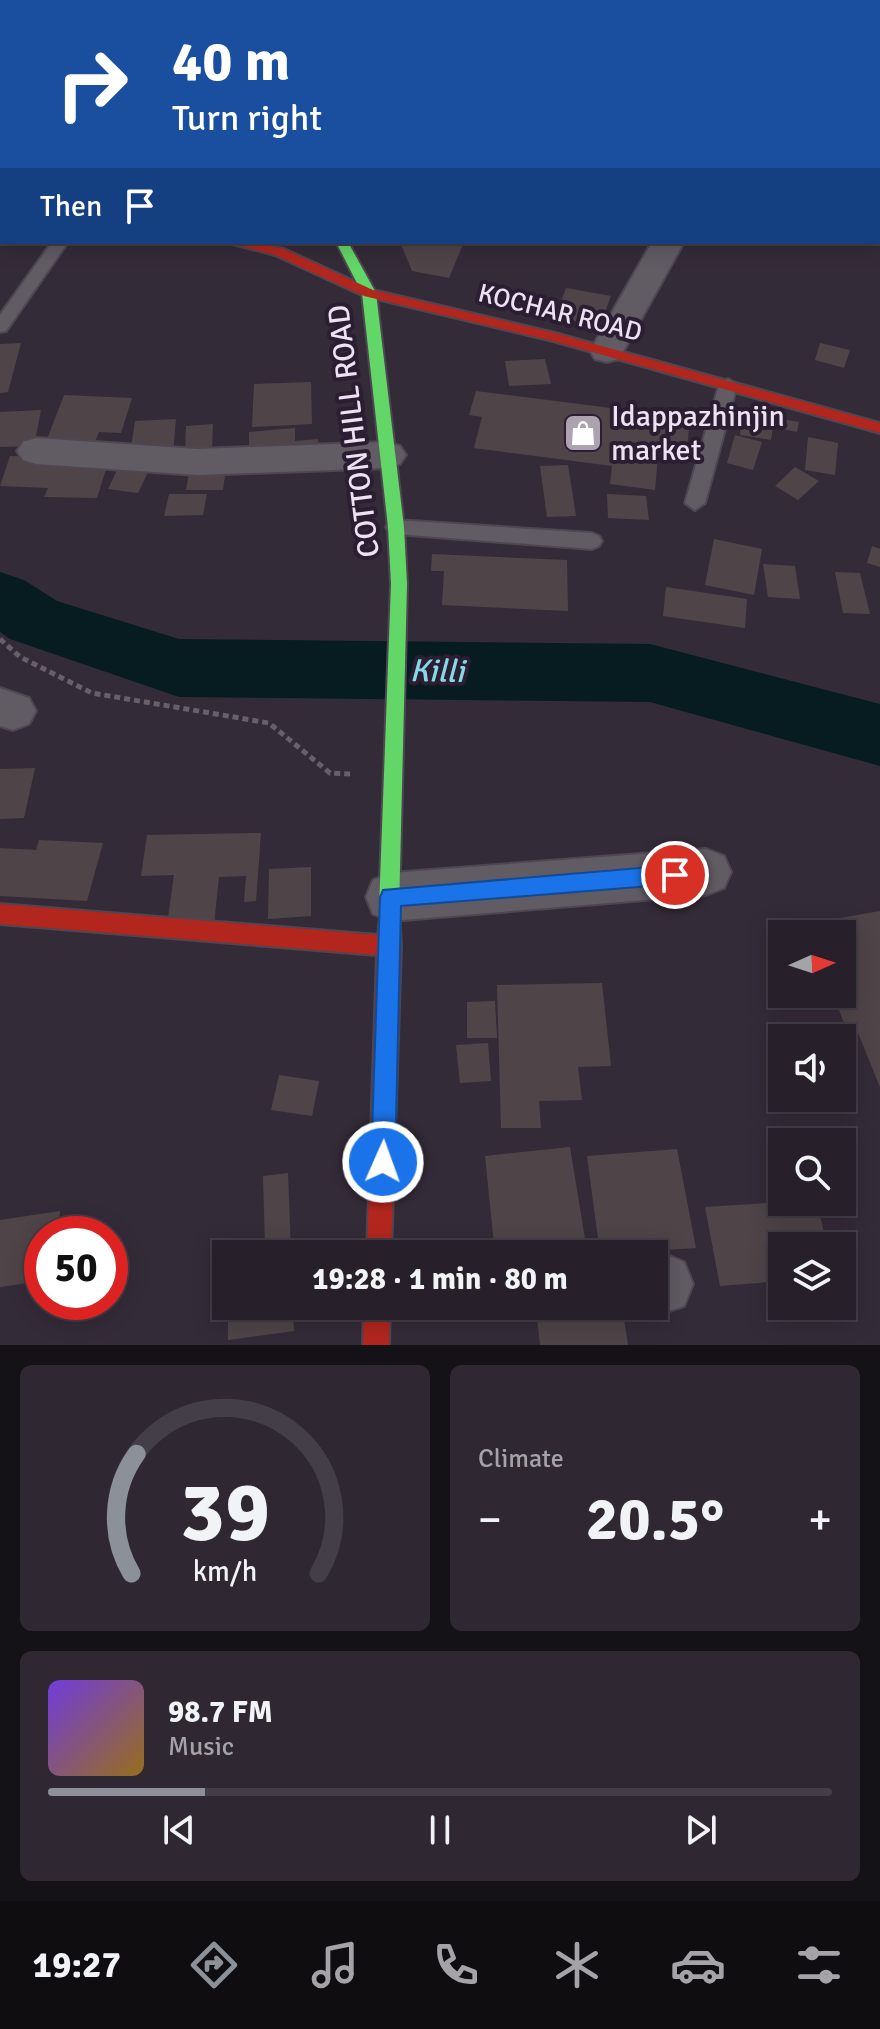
<!DOCTYPE html>
<html lang="en">
<head>
<meta charset="utf-8">
<style>
  body { margin:0; font-family:Signika,sans-serif; background:#2f2832; color:#f1f3f6; height:100vh; display:flex; flex-direction:column; font-size:30px; white-space:nowrap }
  * { box-sizing:border-box; margin:0 }
  p { font-size:26px; color:#a4a3a8 }
  .icon { flex:none; width:44px; height:44px; fill:none; stroke:currentColor; stroke-width:2; stroke-linecap:round; stroke-linejoin:round }
  .map { position:relative; height:1345px; overflow:hidden }
  .sheet { display:flex; flex-direction:column; gap:20px; padding:20px; background:#151217; flex:1 }
  .sheet>* { flex:none }
  .hud { position:absolute; left:0px; top:0px; width:880px; height:244px; box-shadow:0 4px 20px #0003,0 0 0 2px #433e47; background:#1a4fa0; color:#fff; overflow:hidden }
  .needle { width:52px; rotate:87deg }
  .buttons { position:absolute; left:768px; top:920px; display:grid; gap:16px }
  .buttons a { display:grid; place-items:center; width:88px; height:88px; border-radius:0px; background:#27202a; box-shadow:0 4px 20px #0003,0 0 0 2px #433e47; font-size:40px }
  .speed { position:absolute; left:24px; top:1216px; display:flex; gap:16px; font-size:40px; font-weight:700; text-align:center }
  .speed>* { display:grid; place-content:center; width:104px; height:104px; border-radius:50%; background:#27202a; box-shadow:0 4px 20px #0003,0 0 0 2px #433e47; line-height:1 }
  .speed .limit { border:12px solid #d22; background:#fff; color:#111 }
  .pin { position:absolute; display:grid; place-items:center; width:68px; height:68px; color:#fff; margin:-34px; border:4px solid #fff; border-radius:50%; box-shadow:0 2px 8px #0007 }
  .me { position:absolute; width:88px; margin:-44px; rotate:2deg; stroke-linejoin:round; filter:drop-shadow(0 0 6px #0008) }
  .turn { display:flex; align-items:center; gap:28px; height:168px; padding:0 40px; font-size:36px }
  .turn .icon { width:104px; height:104px; stroke-width:2.5 }
  .turn b { display:block; font-size:56px; line-height:68px }
  .then { display:flex; align-items:center; height:76px; padding:0 40px; background:#0003; gap:16px; font-size:30px }
  .big { font-size:60px; font-weight:700; line-height:1.1 }
  .sheet .card { flex:1; display:flex; flex-direction:column; justify-content:center; gap:12px; min-width:0; padding:0 28px; border-radius:12px; background:#2f2832 }
  .sheet .dial { align-items:center; gap:0 }
  .dial svg { height:208px; overflow:visible; fill:none; stroke:#433e47; stroke-width:7; stroke-linecap:round; text-anchor:middle }
  .dial text { fill:#f1f3f6; stroke:none }
  .song { display:flex; align-items:center; gap:24px }
  .cover { width:96px; height:96px; border-radius:12px; background:linear-gradient(135deg,hsl(260 70% 55%),hsl(40 70% 35%)) }
  .played { height:8px; border-radius:4px; background:linear-gradient(90deg,#8c9099 20%,#433e47 20%) }
  .keys { display:flex; justify-content:space-around; direction:ltr }
  .heat { display:flex; justify-content:space-between; align-items:center; font-size:44px; direction:ltr }
  .sheet .tiles { flex:1; display:grid; gap:20px; grid-template-columns:1fr 1fr }
  .card:last-child { grid-column:span 2 }
  .trip { position:absolute; left:212px; top:1240px; width:456px; height:80px; border-radius:0px; background:#27202a; box-shadow:0 4px 20px #0003,0 0 0 2px #433e47; font-weight:700; line-height:80px; text-align:center }
  .dock { display:flex; height:128px; justify-content:space-around; align-items:center; background:#100d11; color:#a4a3a8 }
  .dock .icon { width:56px; height:56px }
  .dock .current { color:#8c9099 }
  .dock b { font-size:36px; color:#f1f3f6 }
  .map>svg:first-child { display:block }
  .lines { fill:none; stroke-linecap:round; stroke-linejoin:round }
  .river { fill:#061c20; fill-rule:evenodd }
  .building { fill:#4f4548 }
  .lane-casing { stroke:#4e4651; stroke-width:4 }
  .street-casing { stroke:#4e4651; stroke-width:4 }
  .fast-casing { stroke:#4e4651; stroke-width:4 }
  .slow-casing { stroke:#4e4651; stroke-width:4 }
  .jam-casing { stroke:#4e4651; stroke-width:4 }
  .path { stroke:#666069; stroke-width:5; stroke-dasharray:6 4; stroke-linecap:butt }
  .lane { fill:#615b64; fill-rule:evenodd }
  .street { fill:#615b64; fill-rule:evenodd }
  .fast { fill:#63d668; fill-rule:evenodd }
  .slow { fill:#ff974d; fill-rule:evenodd }
  .jam { fill:#b3261e; fill-rule:evenodd }
  .route { fill:#1a73e8; stroke:#114b97; stroke-width:2 }
  .labels { text-anchor:middle; dominant-baseline:central; stroke-width:8; stroke-linejoin:round; paint-order:stroke }
  .far-street-label { font-size:26px; fill:#ece2f1; stroke:#2b1d32 }
  .poi-label { font-size:30px; fill:#ece2f1; stroke:#2b1d32; text-anchor:start }
  .street-label { font-size:30px; fill:#ece2f1; stroke:#2b1d32 }
  .water-label { font-size:32px; font-style:italic; fill:#85dae5; stroke:#2b1d32 }
</style>
</head>
<body>
<div class="map">
<svg width="880" height="1345" viewBox="0 0 880 1345">
  <rect width="100%" height="100%" fill="#342b38"/>
  <g class="lines">
    <path class="river" d="M0 572 24 580 57 601 179 639 650 644 880 704V766L650 702 179 697 10 639 0 632Z"/>
  </g>
  <path class="building" d="M400 242H464L449 278 412 271Z
    M566 288 611 296 600 326 555 317Z
    M21 343 8 392 0 393V344Z
    M820 343 850 350 844 368 815 360Z
    M545 359 551 384 509 386 505 361Z
    M311 382 312 424 252 427 254 384Z
    M476 391 690 418 686 460 658 456 655 490 610 484 612 466 474 448 482 417 469 415Z
    M64 395 132 398 121 433 99 432 92 449 44 447Z
    M41 410 34 446 0 447V412Z
    M743 412 799 422 797 432 773 427 771 440 740 435Z
    M176 419 173 453 130 455 135 421Z
    M213 424 212 450 185 452 186 426Z
    M295 428V441L318 439 319 453 249 458V432Z
    M735 435 762 442 753 470 727 463Z
    M808 437 838 443 835 475 805 470Z
    M10 456 109 459 97 498 44 497 48 488 0 486Z
    M121 462 151 466 138 493 108 489Z
    M568 465 576 516 547 517 540 466Z
    M795 467 819 481 798 500 775 486Z
    M190 468H226L223 490H186Z
    M169 494H207L203 515 164 516Z
    M607 494 646 496 649 520 608 518Z
    M714 539 762 549 754 595 705 585Z
    M872 546 880 549V567L867 563Z
    M432 554 567 560 568 611 442 605 444 571H431Z
    M763 564 795 566 800 599 768 597Z
    M835 572 860 573 870 614 843 613Z
    M666 587 747 599 745 628 663 616Z
    M35 768 24 818 0 819V769Z
    M261 833 256 901 244 902 246 876 219 877 214 924 167 925 174 875 141 876 147 835Z
    M39 840 103 843 87 901 0 896V848L36 850Z
    M311 867V916L268 919 269 869Z
    M880 911V1087L858 1033 848 1034 833 994H842V934H810L806 924Z
    M602 983 611 1066 578 1067 582 1100 539 1101 541 1128H501L497 985Z
    M495 1001 497 1038H467V1002Z
    M488 1043 491 1081 460 1083 456 1045Z
    M279 1075 319 1081 312 1116 271 1110Z
    M570 1147 587 1251 495 1254 485 1156Z
    M677 1149 696 1248 600 1254 587 1156Z
    M288 1173 291 1254H228V1250L265 1245 263 1176Z
    M782 1202H817L827 1246H782V1281L720 1286 705 1207Z
    M60 1211 58 1234H42V1281L0 1287V1220Z
    M228 1306H293L294 1331 228 1340Z
    M555 1306H622L628 1345H540L536 1308Z"/>
  <g class="lines">
    <g class="lane-casing">
      <path id="lane" d="M52 242H68L6 331 0 332V315Z
        M728 379 737 385 705 503 695 510 685 503 719 385Z
        M396 520 592 533 599 536 602 541 599 546 592 549 396 534 389 532 386 527 389 522Z"/>
    </g>
    <g class="street-casing">
      <path id="street" d="M390 0H415L416 2H391Z
        M770 0H805L806 2H771Z
        M860 0H880V7L878 2Z
        M878 44H880V60H878Z
        M878 116H880V132H878Z
        M878 203H880V221H878Z
        M652 242H684L619 359 607 362 595 359 590 351Z
        M36 438 198 449 387 442 400 446 406 455 400 464 387 468 198 475 36 464 23 460 17 451 23 442Z
        M0 688 29 698 36 711 29 724 13 730 0 726Z
        M706 849 724 856 731 872 724 888 706 895 391 921 373 914 366 897 373 880 391 873Z
        M662 1253 684 1262 693 1284 684 1306 654 1316 632 1306H654V1254Z"/>
    </g>
    <g class="fast-casing">
      <path id="fast" d="M206 0H216L217 2H207Z
        M336 242H348L376 293 404 527 407 584 399 909 396 916 389 919 382 916 379 909 391 584 388 527 362 293Z"/>
    </g>
    <g class="slow-casing">
      <path id="slow" d="M0 208H2V216H0Z"/>
    </g>
    <g class="jam-casing">
      <path id="jam" d="M225 242H250L284 249 373 290 555 333 880 423V433L553 341 364 296 275 255Z
        M389 899 396 902 399 909 401 946 391 1254H367L377 955 0 924V904L378 935 382 902Z
        M364 1306H390L389 1345H363Z"/>
    </g>
    <path class="path" d="M0 639 20 657 92 693 269 723 330 773 352 774"/>
    <use href="#lane" class="lane"/>
    <use href="#street" class="street"/>
    <use href="#fast" class="fast"/>
    <use href="#slow" class="slow"/>
    <use href="#jam" class="jam"/>
  </g>
  <path class="route" d="M675 865 682 868 685 875 682 882 675 884 401 906 395 1162 391 1170 383 1174 374 1170 371 1162 380 897 383 890Z"/>
  <defs>
    <g id="shop-square" transform="scale(2)"><rect x="-9" y="-9" width="18" height="18" rx="4" fill="#aca2b0" stroke="#2b1d32"/><path d="M-5-2.5h2.3a2.7 3.5 0 0 1 5.4 0H5L5.5 6h-11ZM-1.5-2.5h3a1.5 2.3 0 0 0-3 0Z" fill="#fff"/></g>
  </defs>
  <g fill-rule="evenodd">
    <use href="#shop-square" x="583" y="433"/>
  </g>
  <g class="labels">
    <g class="far-street-label">
      <text transform="translate(560 313) rotate(14)">KOCHAR ROAD</text>
    </g>
    <g class="poi-label">
      <text x="611" y="416">Idappazhinjin<tspan x="611" dy="34">market</tspan></text>
    </g>
    <g class="street-label">
      <text transform="translate(354 431) rotate(-97)">COTTON HILL ROAD</text>
    </g>
    <g class="water-label">
      <text transform="translate(437 671) rotate(1)">Killi</text>
    </g>
  </g>
</svg>
<div class="buttons">
<a><svg class="needle" viewBox="-14 -14 28 28"><path d="M0-13l5 13h-10z" fill="#e53935"/><path d="M0 13l5-13h-10z" fill="#a4a3a8"/></svg></a>
<a><svg class="icon" aria-label="sound" viewBox="0 0 24 24"><path d="M4 9h4l5-4v14l-5-4H4zM17 9q2 3 0 6"/></svg></a>
<a><svg class="icon" aria-label="search" viewBox="0 0 24 24"><circle cx="10" cy="10" r="6"/><path d="M15 15l6 6"/></svg></a>
<a><svg class="icon" aria-label="layers" viewBox="0 0 24 24"><path d="M12 4l9 5-9 5-9-5zM3 14l9 5 9-5"/></svg></a>
</div>
<div class="speed"><div class="limit">50</div></div>
<div class="pin" style="left:675px;top:875px;background:#d93025"><svg class="icon" aria-label="arrive" viewBox="0 0 24 24"><path d="M6 21V4h12l-3 4 3 4H6"/></svg></div>
<svg class="me" style="left:383px;top:1162px" viewBox="-20 -20 40 40"><circle r="17" fill="#1a73e8" stroke="#fff" stroke-width="3"/><path d="M0-11L8 9 0 5-8 9z" fill="#fff"/></svg>
<div class="trip">19:28 · 1 min · 80 m</div>
<div class="hud">
<div class="turn"><svg class="icon" aria-label="right" viewBox="0 0 24 24"><path d="M7 20v-9h11M14 6l5 5-5 5"/></svg><div><b>40 m</b>Turn right</div></div>
<div class="then">Then<svg class="icon" aria-label="arrive" viewBox="0 0 24 24"><path d="M6 21V4h12l-3 4 3 4H6"/></svg></div>
</div>
</div>
<section class="sheet">
<div class="tiles">
<div class="card dial"><svg viewBox="0 0 100 80">
<path d="M14 69A42 42 0 1 1 86 69"/>
<path d="M14 69A42 42 0 0 1 16 23" stroke="#8c9099"/>
<text x="50" y="56" font-size="32" font-weight="700">39</text>
<text x="50" y="72" font-size="11">km/h</text>
</svg></div>
<div class="card"><p>Climate</p>
<div class="heat"><a>−</a><b class="big">20.5°</b><a>+</a></div>
</div>
<div class="card">
<div class="song"><i class="cover"></i><div><b>98.7 FM</b><p>Music</p></div></div>
<div class="played"></div>
<div class="keys"><svg class="icon" aria-label="previous" viewBox="0 0 24 24"><path d="M18 5L8 12l10 7zM5 5v14"/></svg><svg class="icon" aria-label="pause" viewBox="0 0 24 24"><path d="M8 5v14M16 5v14"/></svg><svg class="icon" aria-label="next" viewBox="0 0 24 24"><path d="M6 5l10 7-10 7zM19 5v14"/></svg></div>
</div>
</div>
</section>
<nav class="dock">
<b>19:27</b>
<svg class="icon current" aria-label="directions" viewBox="0 0 24 24"><path d="M12 3l9 9-9 9-9-9zM9 14v-3h6M13 9l2 2-2 2"/></svg>
<svg class="icon" aria-label="music" viewBox="0 0 24 24"><path d="M9 18V5l10-2v13"/><circle cx="6" cy="18" r="3"/><circle cx="16" cy="16" r="3"/></svg>
<svg class="icon" aria-label="phone" viewBox="0 0 24 24"><path d="M5 4h4l2 5-3 2q2 4 5 5l2-3 5 2v4C11 20 4 13 5 4z"/></svg>
<svg class="icon" aria-label="climate" viewBox="0 0 24 24"><path d="M12 3v18M4 7l16 10M4 17L20 7"/></svg>
<svg class="icon" aria-label="car" viewBox="0 0 24 24"><path d="M5 17H2v-5l4-1 3-4h7l3 4 3 1v5h-3M9 17h6M6 11h13"/><circle cx="7" cy="17" r="2"/><circle cx="17" cy="17" r="2"/></svg>
<svg class="icon" aria-label="filters" viewBox="0 0 24 24"><path d="M4 7h16M4 17h16"/><circle cx="9" cy="7" r="2"/><circle cx="15" cy="17" r="2"/></svg>
</nav>
</body>
</html>
